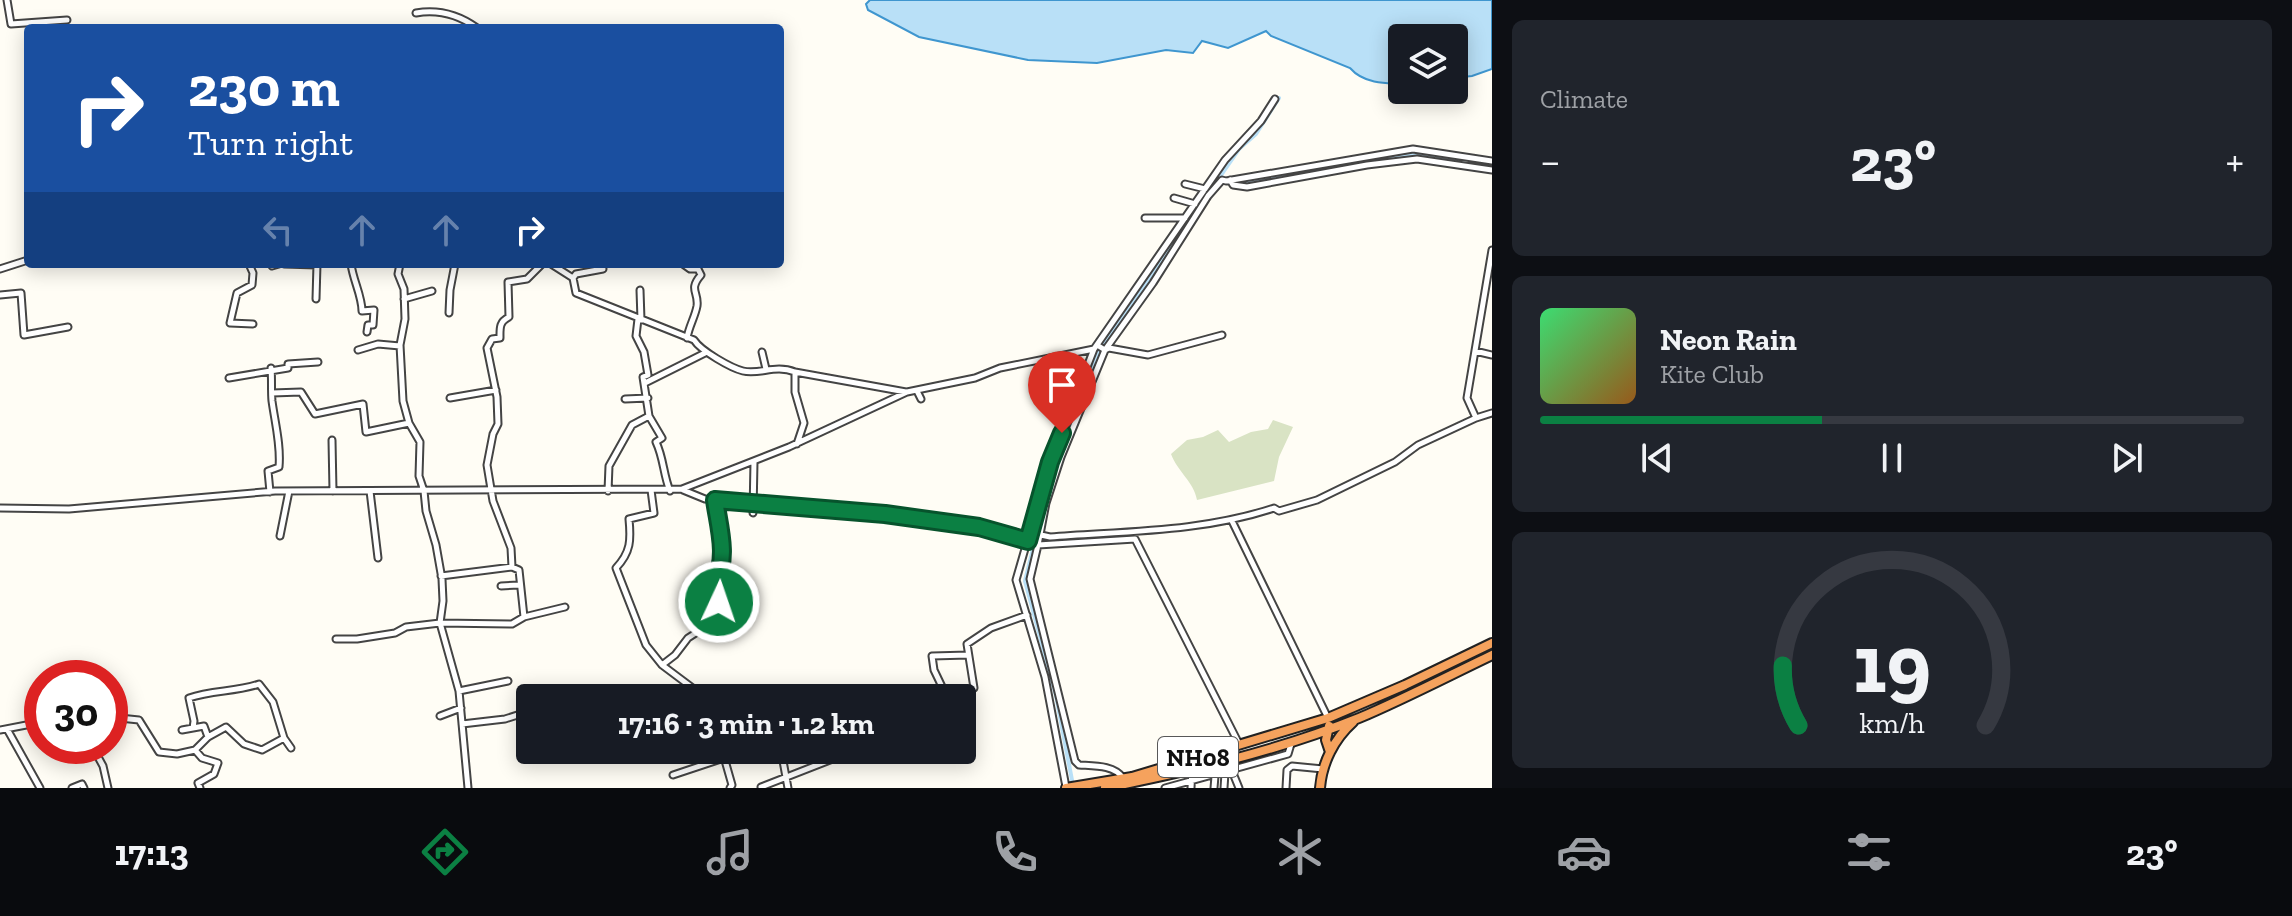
<!DOCTYPE html>
<html lang="en">
<head>
<meta charset="utf-8">
<style>
  body { margin:0; font-family:"Zilla Slab",serif; background:#20242c; color:#f1f3f6; height:100vh; display:flex; flex-direction:column; font-size:30px; white-space:nowrap }
  * { box-sizing:border-box; margin:0 }
  p { font-size:26px; color:#9ea1a6 }
  .icon { flex:none; width:44px; height:44px; fill:none; stroke:currentColor; stroke-width:2; stroke-linecap:round; stroke-linejoin:round }
  .map { position:relative; flex:1; overflow:hidden }
  .drawer { display:flex; flex-direction:column; gap:20px; padding:20px; background:#0d0f14; width:800px }
  .drawer>* { flex:none }
  .hud { position:absolute; left:24px; top:24px; width:760px; height:244px; border-radius:8px; box-shadow:0 4px 20px #0003; background:#1a4fa0; color:#fff; overflow:hidden }
  .controls { position:absolute; left:1388px; top:24px; display:grid; gap:16px }
  .controls a { display:grid; place-items:center; width:80px; height:80px; border-radius:8px; background:#171b24; box-shadow:0 4px 20px #0003; font-size:40px }
  .speed { position:absolute; left:24px; top:660px; display:flex; gap:16px; font-size:40px; font-weight:700; text-align:center }
  .speed>* { display:grid; place-content:center; width:104px; height:104px; border-radius:50%; background:#171b24; box-shadow:0 4px 20px #0003; line-height:1 }
  .speed .limit { border:12px solid #d22; background:#fff; color:#111 }
  .pin { position:absolute; display:grid; place-items:center; width:68px; height:68px; color:#fff; margin:-82px -34px; border-radius:50% 50% 50% 0; rotate:-45deg; box-shadow:0 0 8px #0007 }
  .pin .icon { rotate:45deg }
  .me { position:absolute; width:88px; margin:-44px; rotate:3deg; stroke-linejoin:round; filter:drop-shadow(0 0 6px #0008) }
  .turn { display:flex; align-items:center; gap:28px; height:168px; padding:0 32px; font-size:36px }
  .turn .icon { width:104px; height:104px; stroke-width:2.5 }
  .turn b { display:block; font-size:56px; line-height:68px }
  .lanes { display:flex; align-items:center; height:76px; padding:0 32px; background:#0003; justify-content:center; gap:40px; direction:ltr }
  .lanes .off { opacity:.35 }
  .big { font-size:60px; font-weight:700; line-height:1.1 }
  .drawer .card { flex:1; display:flex; flex-direction:column; justify-content:center; gap:12px; min-width:0; padding:0 28px; border-radius:12px; background:#20242c }
  .drawer .dial { align-items:center; gap:0 }
  .dial svg { height:208px; overflow:visible; fill:none; stroke:#363941; stroke-width:7; stroke-linecap:round; text-anchor:middle }
  .dial text { fill:#f1f3f6; stroke:none }
  .song { display:flex; align-items:center; gap:24px }
  .cover { width:96px; height:96px; border-radius:12px; background:linear-gradient(135deg,hsl(140 70% 55%),hsl(30 70% 35%)) }
  .played { height:8px; border-radius:4px; background:linear-gradient(90deg,#0b8043 40%,#363941 40%) }
  .keys { display:flex; justify-content:space-around; direction:ltr }
  .heat { display:flex; justify-content:space-between; align-items:center; font-size:44px; direction:ltr }
  .trip { position:absolute; left:516px; top:684px; width:460px; height:80px; border-radius:8px; background:#171b24; box-shadow:0 4px 20px #0003; font-weight:700; line-height:80px; text-align:center }
  .tabs { display:flex; height:128px; justify-content:space-around; align-items:center; background:#090b0e; color:#9ea1a6 }
  .tabs .icon { width:56px; height:56px }
  .tabs .active { color:#0b8043 }
  .tabs b { font-size:36px; color:#f1f3f6 }
  main { display:flex; flex:1; min-height:0 }
  .map>svg:first-child { display:block }
  .cemetery { fill:#d9e3c4 }
  .water { fill:#b9e0f7; stroke:#3f96cf; stroke-width:2 }
  .lines { fill:none; stroke-linecap:round; stroke-linejoin:round }
  .canal { stroke:#b9e0f7; stroke-width:4 }
  .minor-casing { stroke:#444; stroke-width:9 }
  .highway-casing { stroke:#222; stroke-width:12 }
  .minor { stroke:#fff; stroke-width:5 }
  .highway { stroke:#f5a25d; stroke-width:8 }
  .route-casing { stroke:#07532c; stroke-width:20 }
  .route { stroke:#0b8043; stroke-width:14 }
  .labels { text-anchor:middle; dominant-baseline:central; stroke-width:8; stroke-linejoin:round; paint-order:stroke }
  .shield { fill:#fff; stroke:#585858; stroke-width:2 }
  .shield-label { font-size:24px; font-weight:bold; fill:#111 }
</style>
</head>
<body>
<main>
<div class="map">
<svg width="1492" height="788" viewBox="0 0 1492 788">
  <rect width="100%" height="100%" fill="#fffdf5"/>
  <path class="cemetery" d="M1273 420 1293 427 1279 457 1274 481 1197 500C1194 482 1177 471 1171 454L1187 440 1203 437 1218 430 1229 442 1251 432 1268 429Z"/>
  <path class="water" d="M870 0H1492V69L1472 76 1454 78V38H1402V83C1384 84 1363 83 1350 68L1271 36 1266 31 1228 48 1202 41 1193 53 1166 50 1097 63 1028 60 919 37 868 10 866 4Z"/>
  <g class="lines">
    <path class="canal" d="M1235 183 1411 154 1466 164
      M1072 780 1056 696 1025 581 1053 469 1095 360 1103 346 1239 149 1256 134 1279 98"/>
    <g class="minor-casing">
      <path id="minor" d="M7 0 11 24 67 20
        M416 13C439 9 459 15 477 28
        M1230 180 1233 185 1247 187 1367 165 1417 159 1492 170
        M1185 184 1205 189
        M1174 198 1195 204
        M1145 218H1185
        M249 264 253 273 252 285 237 293 230 323 253 324
        M284 264 317 265
        M351 264C353 280 362 296 362 311L374 310 373 325H368L367 332
        M400 264 398 274 404 289 405 319 400 345 403 401 409 423 420 442 419 476 424 491 426 511 436 545 442 579 443 601 440 623 459 691 468 788
        M551 264 573 278 576 293 694 340C701 351 731 368 743 371 760 375 775 364 795 372L906 392
        M683 264 690 269H698L701 275C688 290 699 292 697 306 695 317 689 326 687 338
        M272 266 279 264
        M0 269 28 260
        M573 278 576 274 603 269
        M640 290 641 320
        M0 295 21 293 24 335 68 327
        M316 299 317 264
        M404 299 432 291
        M449 313 450 290 455 264
        M638 319 636 336 644 352 648 375 643 377 649 416 662 438 656 442C664 459 663 474 670 491
        M1097 345 1105 350 1109 348 1148 355 1222 335
        M358 350 378 344 400 346
        M1475 351 1492 355
        M762 352 766 369
        M795 372V392L804 423 797 444
        M229 378 288 368V364L318 362
        M645 383 705 353
        M917 391 921 399
        M272 393 301 392 315 414 363 404 366 432 409 423
        M450 398 496 390
        M625 399 648 398
        M1476 418 1467 398 1492 250
        M332 440 333 491
        M651 490 654 513 629 519C631 540 631 552 616 568L646 645 662 665
        M683 490 705 499C812 505 924 511 1028 541
        M370 491 378 558
        M608 491 609 466 632 425 649 416
        M270 492 268 471 279 467C281 445 275 423 272 401 271 391 272 379 271 368
        M0 508 69 509 275 491 682 489 789 447 907 392 975 378 1000 368 1094 349
        M753 513 754 462
        M1232 521 1328 718
        M1041 535 1050 537C1126 531 1202 532 1274 508L1279 511 1317 500 1395 462 1418 445 1476 418 1492 413
        M280 536 289 491
        M1038 545 1046 503 1061 457 1105 350 1153 283 1208 196 1222 180 1226 181 1413 149 1492 161
        M441 576 512 567
        M501 586 519 585
        M524 617 519 570 512 567 511 548 493 501 487 465 493 434 498 424 497 397 487 348 492 339 500 338C500 328 499 322 509 317L508 282 527 279 542 264
        M336 639H357L395 633 406 627 440 623 512 624 524 617 565 607
        M974 688 967 644 991 628 1027 615
        M459 691 508 681
        M945 693 934 670 932 656 968 655
        M701 698 694 689 662 665 675 655 688 638 722 616 715 580C729 559 718 523 715 500
        M440 716 461 708
        M110 717 139 720 159 752 177 754 195 750 202 758 218 763 214 774 198 783 200 788
        M462 724 505 719 530 711
        M193 728 194 721 189 698C212 690 236 692 259 684L273 702 284 738 291 748
        M7 729 40 788
        M0 730 42 722
        M182 730 204 726 208 737
        M92 746 103 766 108 788
        M1226 749 1228 761 1239 788
        M195 750 208 737 226 727 244 744 262 750 284 738
        M722 750 732 785 730 788
        M781 750 788 788
        M813 750 818 764
        M673 775 724 758
        M1123 778C1114 765 1094 766 1079 765L1075 761 1030 579 1038 545 1135 539 1239 744
        M761 787 848 753
        M1066 787 1045 677 1016 580 1050 462 1094 349 1225 160 1261 121 1275 99
        M72 788 82 784 84 788
        M1165 788 1288 754 1291 744
        M1191 788 1192 770
        M1214 788 1215 776
        M1224 788 1225 773
        M1286 788 1287 770 1292 766 1323 769"/>
    </g>
    <g class="highway-casing">
      <path id="highway" d="M1329 726 1326 740 1330 752
        M1066 788 1132 777 1328 718 1405 685 1492 643
        M1105 788C1191 771 1277 751 1359 718 1404 699 1448 676 1492 655
        M1320 788C1322 763 1334 739 1353 722"/>
    </g>
    <use href="#minor" class="minor"/>
    <use href="#highway" class="highway"/>
  </g>
  <g class="lines">
    <g class="route-casing">
      <path id="route" d="M719 602 715 580C729 559 718 523 715 500L885 514 979 527 1028 541 1050 462 1062 433"/>
    </g>
    <use href="#route" class="route"/>
  </g>
  <g class="labels">
    <rect class="shield" x="1158" y="737" width="80" height="40" rx="6"/>
    <g class="shield-label">
      <text x="1198" y="757">NH08</text>
    </g>
  </g>
</svg>
<div class="controls">
<a><svg class="icon" aria-label="layers" viewBox="0 0 24 24"><path d="M12 4l9 5-9 5-9-5zM3 14l9 5 9-5"/></svg></a>
</div>
<div class="speed"><div class="limit">30</div></div>
<div class="pin" style="left:1062px;top:433px;background:#d93025"><svg class="icon" aria-label="arrive" viewBox="0 0 24 24"><path d="M6 21V4h12l-3 4 3 4H6"/></svg></div>
<svg class="me" style="left:719px;top:602px" viewBox="-20 -20 40 40"><circle r="17" fill="#0b8043" stroke="#fff" stroke-width="3"/><path d="M0-11L8 9 0 5-8 9z" fill="#fff"/></svg>
<div class="trip">17:16 · 3 min · 1.2 km</div>
<div class="hud">
<div class="turn"><svg class="icon" aria-label="right" viewBox="0 0 24 24"><path d="M7 20v-9h11M14 6l5 5-5 5"/></svg><div><b>230 m</b>Turn right</div></div>
<div class="lanes"><svg class="icon off" aria-label="left" viewBox="0 0 24 24"><path d="M17 20v-9H6M10 6l-5 5 5 5"/></svg><svg class="icon off" aria-label="ahead" viewBox="0 0 24 24"><path d="M12 20V5M6 11l6-6 6 6"/></svg><svg class="icon off" aria-label="ahead" viewBox="0 0 24 24"><path d="M12 20V5M6 11l6-6 6 6"/></svg><svg class="icon" aria-label="right" viewBox="0 0 24 24"><path d="M7 20v-9h11M14 6l5 5-5 5"/></svg></div>
</div>
</div>
<section class="drawer">
<div class="card"><p>Climate</p>
<div class="heat"><a>−</a><b class="big">23°</b><a>+</a></div>
</div>
<div class="card">
<div class="song"><i class="cover"></i><div><b>Neon Rain</b><p>Kite Club</p></div></div>
<div class="played"></div>
<div class="keys"><svg class="icon" aria-label="previous" viewBox="0 0 24 24"><path d="M18 5L8 12l10 7zM5 5v14"/></svg><svg class="icon" aria-label="pause" viewBox="0 0 24 24"><path d="M8 5v14M16 5v14"/></svg><svg class="icon" aria-label="next" viewBox="0 0 24 24"><path d="M6 5l10 7-10 7zM19 5v14"/></svg></div>
</div>
<div class="card dial"><svg viewBox="0 0 100 80">
<path d="M14 69A42 42 0 1 1 86 69"/>
<path d="M14 69A42 42 0 0 1 8 46" stroke="#0b8043"/>
<text x="50" y="56" font-size="32" font-weight="700">19</text>
<text x="50" y="72" font-size="11">km/h</text>
</svg></div>
</section>
</main>
<nav class="tabs">
<b>17:13</b>
<svg class="icon active" aria-label="directions" viewBox="0 0 24 24"><path d="M12 3l9 9-9 9-9-9zM9 14v-3h6M13 9l2 2-2 2"/></svg>
<svg class="icon" aria-label="music" viewBox="0 0 24 24"><path d="M9 18V5l10-2v13"/><circle cx="6" cy="18" r="3"/><circle cx="16" cy="16" r="3"/></svg>
<svg class="icon" aria-label="phone" viewBox="0 0 24 24"><path d="M5 4h4l2 5-3 2q2 4 5 5l2-3 5 2v4C11 20 4 13 5 4z"/></svg>
<svg class="icon" aria-label="climate" viewBox="0 0 24 24"><path d="M12 3v18M4 7l16 10M4 17L20 7"/></svg>
<svg class="icon" aria-label="car" viewBox="0 0 24 24"><path d="M5 17H2v-5l4-1 3-4h7l3 4 3 1v5h-3M9 17h6M6 11h13"/><circle cx="7" cy="17" r="2"/><circle cx="17" cy="17" r="2"/></svg>
<svg class="icon" aria-label="filters" viewBox="0 0 24 24"><path d="M4 7h16M4 17h16"/><circle cx="9" cy="7" r="2"/><circle cx="15" cy="17" r="2"/></svg>
<b>23°</b>
</nav>
</body>
</html>
